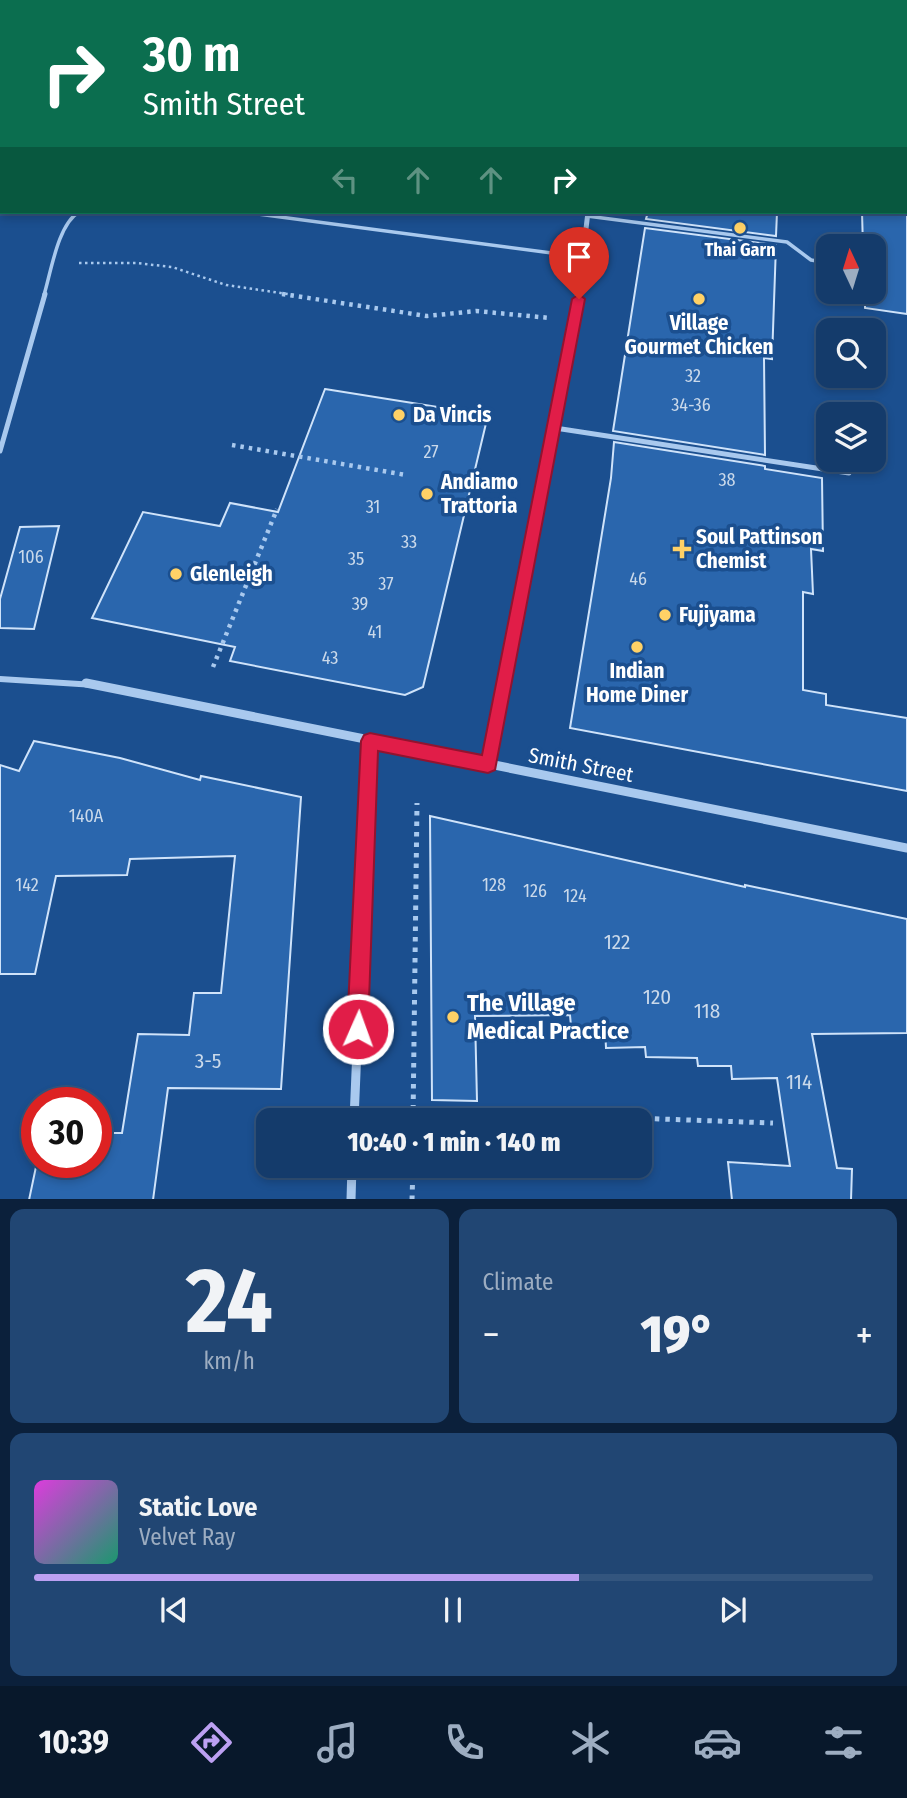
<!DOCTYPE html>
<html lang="en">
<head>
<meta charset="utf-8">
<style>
  body { margin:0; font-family:"Fira Sans Condensed",sans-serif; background:#214673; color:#f1f3f6; height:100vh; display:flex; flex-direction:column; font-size:26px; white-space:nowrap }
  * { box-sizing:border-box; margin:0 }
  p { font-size:23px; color:#9dadc1 }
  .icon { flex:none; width:38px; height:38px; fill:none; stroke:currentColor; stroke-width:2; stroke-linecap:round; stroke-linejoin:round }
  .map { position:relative; height:1199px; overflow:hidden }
  .drawer { display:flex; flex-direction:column; gap:10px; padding:10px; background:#0b203b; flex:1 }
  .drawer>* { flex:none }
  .banner { position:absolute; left:0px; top:0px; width:908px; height:214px; box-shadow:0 4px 10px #0003,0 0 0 2px #33557e; background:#0b6e4f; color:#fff; overflow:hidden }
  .needle { width:46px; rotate:356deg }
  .controls { position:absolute; left:816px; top:234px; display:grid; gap:14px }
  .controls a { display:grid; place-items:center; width:70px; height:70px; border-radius:14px; background:#143b6b; box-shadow:0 4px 10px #0003,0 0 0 2px #33557e; font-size:35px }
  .speed { position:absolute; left:21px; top:1087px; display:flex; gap:14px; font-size:35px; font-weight:700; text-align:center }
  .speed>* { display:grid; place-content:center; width:91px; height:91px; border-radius:50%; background:#143b6b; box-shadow:0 4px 10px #0003,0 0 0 2px #33557e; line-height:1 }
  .speed .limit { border:10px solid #d22; background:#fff; color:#111 }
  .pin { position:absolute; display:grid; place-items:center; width:60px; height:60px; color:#fff; margin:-72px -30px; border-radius:50% 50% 50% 0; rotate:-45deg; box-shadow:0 0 7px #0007 }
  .pin .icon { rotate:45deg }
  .me { position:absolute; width:77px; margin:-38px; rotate:2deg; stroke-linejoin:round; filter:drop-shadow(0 0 5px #0008) }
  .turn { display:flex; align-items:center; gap:24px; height:147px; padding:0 28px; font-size:32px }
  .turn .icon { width:91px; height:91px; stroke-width:2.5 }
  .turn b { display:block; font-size:49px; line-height:60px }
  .lanes { display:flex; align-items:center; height:66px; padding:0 28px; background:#0003; justify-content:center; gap:35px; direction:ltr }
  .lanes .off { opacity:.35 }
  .big { font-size:52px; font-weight:800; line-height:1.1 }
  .drawer .card { flex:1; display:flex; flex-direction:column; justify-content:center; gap:10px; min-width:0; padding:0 24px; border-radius:14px; background:#214673 }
  .drawer .dial { align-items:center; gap:0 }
  .dial b { font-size:91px; line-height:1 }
  .song { display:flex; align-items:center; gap:21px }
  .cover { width:84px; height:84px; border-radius:10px; background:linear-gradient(135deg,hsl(300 70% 55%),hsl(160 70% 35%)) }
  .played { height:7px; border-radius:4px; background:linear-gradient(90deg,#bca0f2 65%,#33557e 65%) }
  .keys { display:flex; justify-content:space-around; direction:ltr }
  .heat { display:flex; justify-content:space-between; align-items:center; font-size:38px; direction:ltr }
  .drawer .tiles { flex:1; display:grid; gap:10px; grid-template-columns:1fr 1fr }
  .card:last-child { grid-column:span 2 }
  .trip { position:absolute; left:256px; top:1108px; width:396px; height:70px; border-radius:14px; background:#143b6b; box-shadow:0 4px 10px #0003,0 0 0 2px #33557e; font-weight:800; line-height:70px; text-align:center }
  .menu { display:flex; height:112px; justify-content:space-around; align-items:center; background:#08182b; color:#9dadc1 }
  .menu .icon { width:49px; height:49px }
  .menu .current { color:#bca0f2 }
  .menu b { font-size:32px; color:#f1f3f6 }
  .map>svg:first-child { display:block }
  .building { fill:#2a66ad; stroke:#cfe3fa; stroke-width:2 }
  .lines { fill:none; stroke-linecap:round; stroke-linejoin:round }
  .path-far2 { stroke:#a9c9ee; stroke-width:2.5; stroke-dasharray:2.5 3.5; stroke-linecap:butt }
  .path-far1 { stroke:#a9c9ee; stroke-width:4.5; stroke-dasharray:3.5 5; stroke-linecap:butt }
  .path { stroke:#a9c9ee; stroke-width:5; stroke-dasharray:4.5 6; stroke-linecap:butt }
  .lane-far1 { stroke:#a9c9ee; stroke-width:3.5 }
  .lane { stroke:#a9c9ee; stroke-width:5 }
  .street-far2 { stroke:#a9c9ee; stroke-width:5 }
  .street-far1 { stroke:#a9c9ee; stroke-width:6 }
  .street { stroke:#a9c9ee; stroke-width:9 }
  .secondary { fill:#d6e6fa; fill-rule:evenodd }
  .rail { stroke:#fff; stroke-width:3.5; stroke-dasharray:9 3.5; stroke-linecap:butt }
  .route { fill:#e11d48; stroke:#92132f; stroke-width:2 }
  .poi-dot { fill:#ffd166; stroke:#1b4f8f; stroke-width:2.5 }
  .labels { text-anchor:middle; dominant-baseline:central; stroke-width:7; stroke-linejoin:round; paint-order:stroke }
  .far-poi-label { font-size:18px; font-weight:bold; fill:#fff; stroke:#1b4f8f }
  .number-label { font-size:18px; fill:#cad9ea }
  .poi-label { font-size:21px; font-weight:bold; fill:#fff; stroke:#1b4f8f; text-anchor:start }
  .street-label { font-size:21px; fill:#fff; stroke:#1b4f8f }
  .near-number-label { font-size:21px; fill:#cad9ea }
  .near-poi-label { font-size:24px; font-weight:bold; fill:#fff; stroke:#1b4f8f; text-anchor:start }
</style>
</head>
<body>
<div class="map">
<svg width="907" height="1200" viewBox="0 0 907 1200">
  <rect width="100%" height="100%" fill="#1b4f8f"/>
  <path class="building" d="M648 212H777L776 236 646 219Z
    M862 212H907V314L865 308V292H873V247H863Z
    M645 228 776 245 772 359 764 358 765 455 613 431Z
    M325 389 488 415 423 687 405 695 230 661 235 647 92 618 143 512 220 526 230 503 278 512Z
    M614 442 765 466V469L822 478 823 551 811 549 813 594 803 592V690L826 694V705L907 718V791L570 728 611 478Z
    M59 526 34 629 0 628V599L20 527Z
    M34 741 120 758 200 780 201 776 301 797 281 1089 168 1088 153 1200H29L37 1162H96V1133H122L138 1034 189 1035 194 993H221L235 856 130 859 127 875 56 876 35 974H0V765L19 771Z
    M430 816 745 887V885L907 919V1033L812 1034 837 1168 852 1169 851 1200H732L728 1162 790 1166 777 1078 732 1079 731 1066H698L697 1058 646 1057 645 1047 606 1048 605 1026H571L570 1015 475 1016 477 1101 432 1100Z"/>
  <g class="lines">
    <path class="path-far2" d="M79 263H136L172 267 226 285 294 295"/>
    <path class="path-far1" d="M282 294 427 316 476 311 550 318
      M232 445 406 475
      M213 667 277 509"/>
    <path class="path" d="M382 1109 773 1123
      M413 1120 417 803
      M412 1200 413 1166"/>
    <path class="lane-far1" d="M243 212 582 257
      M587 216 787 242 811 260 828 263
      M44 295C51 272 58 224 79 212"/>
    <path class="lane" d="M555 428 849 473
      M0 451 45 294"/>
    <path class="street-far2" d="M578 295 588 212"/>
    <path class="street-far1" d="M0 679 95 685
      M504 685 576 321 578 294"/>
    <path class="street" d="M86 683 907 848
      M488 764 504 683
      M354 1120 370 741
      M351 1200 352 1166"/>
    <path class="secondary" d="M249 0H284L286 2H250Z
      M906 122H907V128H906Z"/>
    <path class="rail" d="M492 0 505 2
      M549 0 561 2
      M664 0 677 2
      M727 0 740 2
      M801 0 814 2
      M848 0 860 2"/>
  </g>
  <path class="route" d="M579 294 585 299 495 770 488 773 378 751 368 1029 365 1036 358 1039 350 1036 347 1029 361 741 364 735 370 733 482 755 572 299Z"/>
  <g class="poi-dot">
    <circle cx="740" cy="228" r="7"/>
    <circle cx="699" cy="299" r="7"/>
    <circle cx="399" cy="415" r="7"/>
    <circle cx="427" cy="494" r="7"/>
    <path d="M678.5 538.5h7v7h7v7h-7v7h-7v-7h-7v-7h7z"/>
    <circle cx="176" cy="574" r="7"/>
    <circle cx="665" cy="615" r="7"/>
    <circle cx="637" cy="647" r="7"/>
    <circle cx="453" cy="1017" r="7"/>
  </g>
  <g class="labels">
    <g class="far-poi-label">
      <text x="740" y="250">Thai Garn</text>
    </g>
    <g class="number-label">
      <text x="693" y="376">32</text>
      <text x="691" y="405">34-36</text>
      <text x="431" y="452">27</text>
      <text x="727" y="480">38</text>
      <text x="373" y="507">31</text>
      <text x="409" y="542">33</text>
      <text x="31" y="557">106</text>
      <text x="356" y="559">35</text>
      <text x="638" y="579">46</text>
      <text x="386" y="584">37</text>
      <text x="360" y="604">39</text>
      <text x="375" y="632">41</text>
      <text x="330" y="658">43</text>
      <text x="86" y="816">140A</text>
      <text x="27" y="885">142</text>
      <text x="494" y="885">128</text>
      <text x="535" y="891">126</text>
      <text x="575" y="896">124</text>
    </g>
    <g class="poi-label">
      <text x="699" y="323" text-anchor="middle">Village<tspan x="699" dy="24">Gourmet Chicken</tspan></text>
      <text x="413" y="415">Da Vincis</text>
      <text x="441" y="482">Andiamo<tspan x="441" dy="24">Trattoria</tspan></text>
      <text x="696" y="537">Soul Pattinson<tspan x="696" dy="24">Chemist</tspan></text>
      <text x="190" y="574">Glenleigh</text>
      <text x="679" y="615">Fujiyama</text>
      <text x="637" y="671" text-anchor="middle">Indian<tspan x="637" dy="24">Home Diner</tspan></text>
    </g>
    <g class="street-label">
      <text transform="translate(581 765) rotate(11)">Smith Street</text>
    </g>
    <g class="near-number-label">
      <text x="617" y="942">122</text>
      <text x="657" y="997">120</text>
      <text x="707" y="1011">118</text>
      <text x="208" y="1061">3-5</text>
      <text x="799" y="1082">114</text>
    </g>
    <g class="near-poi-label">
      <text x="467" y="1003">The Village<tspan x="467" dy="28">Medical Practice</tspan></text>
    </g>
  </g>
</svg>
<div class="controls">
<a><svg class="needle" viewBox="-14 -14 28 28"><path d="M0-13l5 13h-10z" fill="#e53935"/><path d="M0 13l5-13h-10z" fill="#9dadc1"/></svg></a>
<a><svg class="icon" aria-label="search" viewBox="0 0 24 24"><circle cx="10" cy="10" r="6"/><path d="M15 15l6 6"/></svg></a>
<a><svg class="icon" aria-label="layers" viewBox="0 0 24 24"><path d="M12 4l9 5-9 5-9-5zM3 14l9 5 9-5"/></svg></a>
</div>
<div class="speed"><div class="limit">30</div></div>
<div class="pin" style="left:579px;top:299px;background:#d93025"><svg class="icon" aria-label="arrive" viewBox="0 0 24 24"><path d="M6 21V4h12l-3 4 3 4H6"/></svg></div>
<svg class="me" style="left:358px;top:1029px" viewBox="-20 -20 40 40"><circle r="17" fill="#e11d48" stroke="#fff" stroke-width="3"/><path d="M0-11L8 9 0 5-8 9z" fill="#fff"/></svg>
<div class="trip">10:40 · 1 min · 140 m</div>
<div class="banner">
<div class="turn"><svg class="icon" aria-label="right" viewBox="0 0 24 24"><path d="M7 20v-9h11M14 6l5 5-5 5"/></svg><div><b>30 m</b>Smith Street</div></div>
<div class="lanes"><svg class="icon off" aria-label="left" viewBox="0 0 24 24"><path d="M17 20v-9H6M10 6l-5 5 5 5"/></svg><svg class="icon off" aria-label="ahead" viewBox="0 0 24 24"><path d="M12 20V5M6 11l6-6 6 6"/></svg><svg class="icon off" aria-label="ahead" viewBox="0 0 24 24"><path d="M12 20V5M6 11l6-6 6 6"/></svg><svg class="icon" aria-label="right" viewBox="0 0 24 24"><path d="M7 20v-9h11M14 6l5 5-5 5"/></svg></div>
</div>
</div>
<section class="drawer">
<div class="tiles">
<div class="card dial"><b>24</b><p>km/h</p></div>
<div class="card"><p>Climate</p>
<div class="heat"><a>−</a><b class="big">19°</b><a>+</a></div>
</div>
<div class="card">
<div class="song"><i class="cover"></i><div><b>Static Love</b><p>Velvet Ray</p></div></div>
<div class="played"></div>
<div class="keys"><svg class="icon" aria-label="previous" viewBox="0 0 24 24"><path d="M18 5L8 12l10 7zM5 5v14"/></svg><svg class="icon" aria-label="pause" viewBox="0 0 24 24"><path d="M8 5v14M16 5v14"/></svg><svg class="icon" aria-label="next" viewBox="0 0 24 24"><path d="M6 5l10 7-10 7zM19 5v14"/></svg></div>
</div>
</div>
</section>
<nav class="menu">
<b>10:39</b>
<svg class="icon current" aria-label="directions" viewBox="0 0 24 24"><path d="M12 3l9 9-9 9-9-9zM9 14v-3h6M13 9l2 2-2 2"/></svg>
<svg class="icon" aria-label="music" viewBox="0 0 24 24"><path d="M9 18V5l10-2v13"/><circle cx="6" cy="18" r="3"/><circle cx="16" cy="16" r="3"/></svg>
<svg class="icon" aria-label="phone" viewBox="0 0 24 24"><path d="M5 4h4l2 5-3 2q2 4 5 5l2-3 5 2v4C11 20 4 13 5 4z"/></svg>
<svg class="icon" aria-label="climate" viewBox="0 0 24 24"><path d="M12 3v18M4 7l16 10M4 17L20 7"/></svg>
<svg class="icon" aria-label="car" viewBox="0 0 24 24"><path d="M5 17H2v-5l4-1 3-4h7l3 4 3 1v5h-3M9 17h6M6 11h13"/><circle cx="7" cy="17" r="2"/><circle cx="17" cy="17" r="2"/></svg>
<svg class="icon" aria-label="filters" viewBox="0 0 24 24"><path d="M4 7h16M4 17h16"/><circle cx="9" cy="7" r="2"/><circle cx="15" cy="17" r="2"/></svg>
</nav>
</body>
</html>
